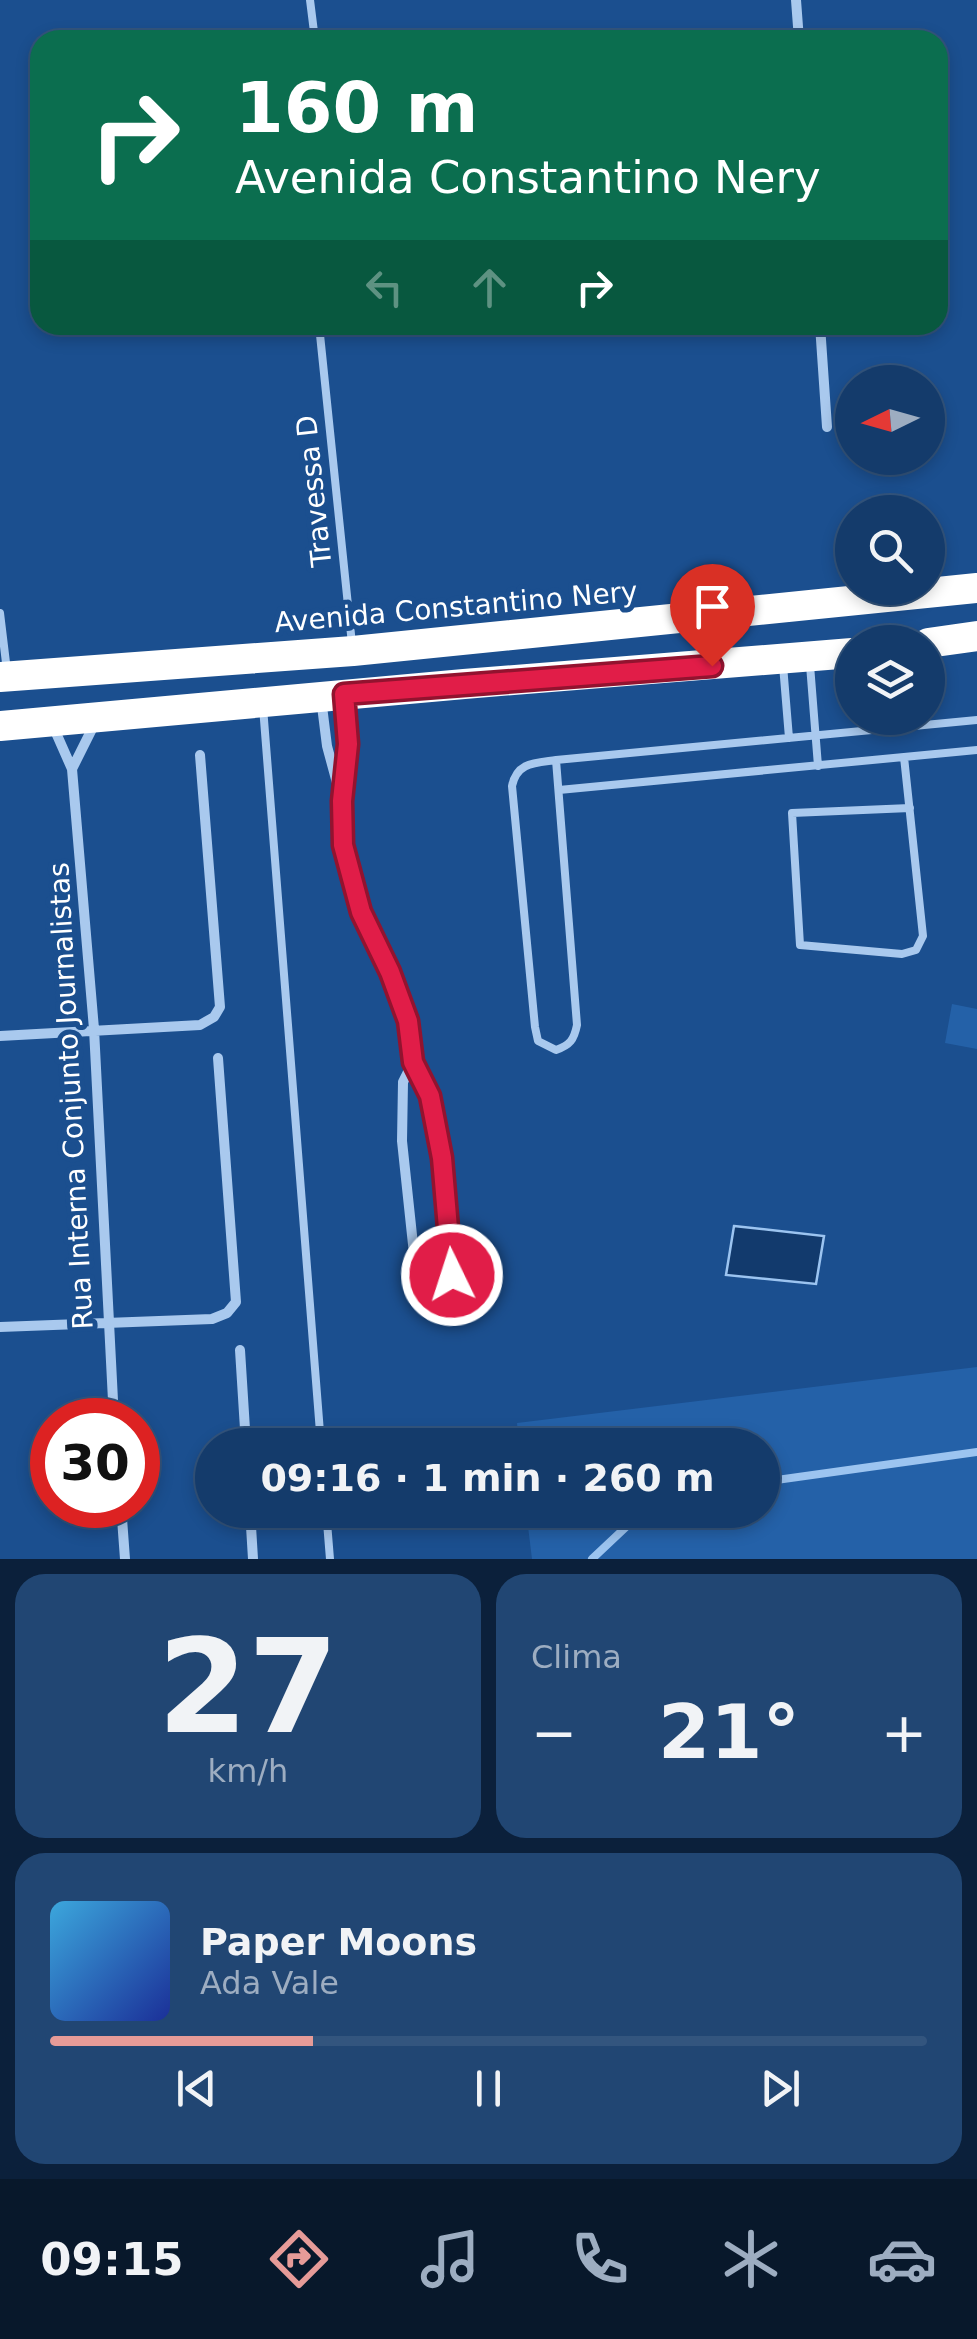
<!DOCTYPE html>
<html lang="pt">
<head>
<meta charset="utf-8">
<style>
  body { margin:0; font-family:"DejaVu Sans",sans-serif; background:#214673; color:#f1f3f6; height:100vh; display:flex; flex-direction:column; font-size:38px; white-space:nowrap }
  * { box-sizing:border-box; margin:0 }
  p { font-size:32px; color:#9dadc1 }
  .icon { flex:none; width:55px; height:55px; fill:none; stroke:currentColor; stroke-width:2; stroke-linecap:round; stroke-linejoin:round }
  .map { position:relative; height:1559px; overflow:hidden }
  .details { display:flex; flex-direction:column; gap:15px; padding:15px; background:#0b203b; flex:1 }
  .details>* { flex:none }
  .hud { position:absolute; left:30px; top:30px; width:918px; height:305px; border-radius:30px; box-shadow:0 5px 15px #0003,0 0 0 2px #33557e; background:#0b6e4f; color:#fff; overflow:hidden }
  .needle { width:65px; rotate:265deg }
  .tools { position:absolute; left:835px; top:365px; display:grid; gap:20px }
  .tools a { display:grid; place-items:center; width:110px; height:110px; border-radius:50%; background:#143b6b; box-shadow:0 5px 15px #0003,0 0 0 2px #33557e; font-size:50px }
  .speed { position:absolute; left:30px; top:1398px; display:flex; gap:20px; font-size:50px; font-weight:700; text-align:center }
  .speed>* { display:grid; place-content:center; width:130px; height:130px; border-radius:50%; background:#143b6b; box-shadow:0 5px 15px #0003,0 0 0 2px #33557e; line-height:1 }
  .speed .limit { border:15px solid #d22; background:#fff; color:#111 }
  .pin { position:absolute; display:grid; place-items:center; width:85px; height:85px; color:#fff; margin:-102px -42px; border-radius:50% 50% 50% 0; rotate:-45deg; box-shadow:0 0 10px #0007 }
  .pin .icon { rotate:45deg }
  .me { position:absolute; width:110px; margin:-55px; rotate:356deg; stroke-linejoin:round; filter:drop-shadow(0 0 8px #0008) }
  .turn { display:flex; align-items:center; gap:35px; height:210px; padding:0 40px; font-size:45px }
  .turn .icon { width:130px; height:130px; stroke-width:2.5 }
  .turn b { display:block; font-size:70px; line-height:85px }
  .lanes { display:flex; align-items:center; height:95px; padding:0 40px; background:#0003; justify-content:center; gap:50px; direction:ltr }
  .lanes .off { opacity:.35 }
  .big { font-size:75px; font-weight:600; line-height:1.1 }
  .details .tile { flex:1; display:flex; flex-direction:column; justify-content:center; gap:15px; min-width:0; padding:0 35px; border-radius:30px; background:#214673 }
  .details .dial { align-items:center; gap:0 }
  .dial b { font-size:130px; line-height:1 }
  .song { display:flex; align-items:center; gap:30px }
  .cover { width:120px; height:120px; border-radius:15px; background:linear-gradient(135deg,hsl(200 70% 55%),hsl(230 70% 35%)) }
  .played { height:10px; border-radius:5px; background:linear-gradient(90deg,#e69b98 30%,#33557e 30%) }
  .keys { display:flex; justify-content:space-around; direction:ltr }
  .heat { display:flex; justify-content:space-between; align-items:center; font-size:55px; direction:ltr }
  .details .tiles { flex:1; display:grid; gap:15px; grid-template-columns:1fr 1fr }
  .tile:last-child { grid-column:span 2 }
  .trip { position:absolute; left:195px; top:1428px; width:585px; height:100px; border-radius:50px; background:#143b6b; box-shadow:0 5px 15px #0003,0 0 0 2px #33557e; font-weight:600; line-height:100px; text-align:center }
  .tabs { display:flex; height:160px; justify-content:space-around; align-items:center; background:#08182b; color:#9dadc1 }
  .tabs .icon { width:70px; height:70px }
  .tabs .on { color:#e69b98 }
  .tabs b { font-size:45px; color:#f1f3f6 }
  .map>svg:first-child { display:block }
  .green { fill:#2461a8 }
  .water { fill:#123a6d; stroke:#9cc4f0; stroke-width:2.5 }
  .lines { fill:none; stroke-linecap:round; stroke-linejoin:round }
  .stream { stroke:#9cc4f0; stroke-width:8 }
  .lane { stroke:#a9c9ee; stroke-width:8 }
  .street { stroke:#a9c9ee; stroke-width:10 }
  .highway { stroke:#fff; stroke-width:30 }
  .route-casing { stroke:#92132f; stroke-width:25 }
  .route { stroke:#e11d48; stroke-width:18 }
  .labels { text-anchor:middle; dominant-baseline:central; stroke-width:10; stroke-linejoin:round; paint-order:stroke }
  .street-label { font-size:28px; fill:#fff; stroke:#1b4f8f }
</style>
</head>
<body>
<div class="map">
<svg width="977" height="1559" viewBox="0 0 977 1559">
  <rect width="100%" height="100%" fill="#1b4f8f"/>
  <path class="green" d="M952 1004 977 1009V1049L945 1043Z
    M977 1367V1559H532L526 1510H762V1445H519L517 1423Z"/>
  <path class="water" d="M734 1226 824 1236 816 1284 726 1275Z"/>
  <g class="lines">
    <path class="stream" d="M762 1482 977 1452
      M592 1559 644 1510"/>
    <path class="lane" d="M310 0 315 40
      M319 325 352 644
      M0 613 7 671
      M783 665 789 738
      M810 665 818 766
      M263 707 321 1445
      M904 757 923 936 916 950 902 954 800 945 792 813 910 808
      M556 760 577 1025C574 1040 570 1045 556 1050L538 1041 535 1027 512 786C517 762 535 763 556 760L977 720
      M559 790 977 750
      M326 1510 330 1559"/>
    <path class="street" d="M796 0 799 40
      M820 325 827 427
      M321 698 327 746 340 794
      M344 698 348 745 342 801 343 845 361 912 390 972 407 1021 413 1062 403 1082 402 1141 417 1282 429 1289 446 1287 450 1282C456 1249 441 1130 431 1097 427 1085 419 1073 413 1062
      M53 726 72 769 94 1029 114 1420
      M72 769 96 721
      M0 1036 200 1025 214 1017 220 1007 200 755
      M0 1327 212 1319 227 1313 236 1302 218 1058
      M240 1350 246 1445
      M121 1505 125 1559
      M250 1510 253 1559"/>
    <path class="highway" d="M928 643 977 636
      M0 677 353 651 977 588
      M0 726 464 684 852 653"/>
  </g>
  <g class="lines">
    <g class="route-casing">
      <path id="route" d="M452 1275 442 1158 430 1096 413 1062 408 1021 390 972 361 912 343 845 342 801 348 744 344 694 712 666"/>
    </g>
    <use href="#route" class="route"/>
  </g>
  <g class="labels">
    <g class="street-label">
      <text transform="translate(314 491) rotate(-96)">Travessa D</text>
      <text transform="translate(456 607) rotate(-5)">Avenida Constantino Nery</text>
      <text transform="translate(71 1096) rotate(-93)">Rua Interna Conjunto Journalistas</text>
    </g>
  </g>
</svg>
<div class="tools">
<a><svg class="needle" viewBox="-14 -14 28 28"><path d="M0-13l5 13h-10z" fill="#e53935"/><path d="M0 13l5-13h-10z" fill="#9dadc1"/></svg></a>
<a><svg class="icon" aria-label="search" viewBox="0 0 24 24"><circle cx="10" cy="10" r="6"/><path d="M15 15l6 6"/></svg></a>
<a><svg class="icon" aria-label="layers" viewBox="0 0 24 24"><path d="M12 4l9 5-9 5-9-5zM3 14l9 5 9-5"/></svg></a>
</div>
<div class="speed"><div class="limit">30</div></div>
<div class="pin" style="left:712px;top:666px;background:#d93025"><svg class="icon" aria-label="arrive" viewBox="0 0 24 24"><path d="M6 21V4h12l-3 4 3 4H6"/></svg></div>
<svg class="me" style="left:452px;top:1275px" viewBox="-20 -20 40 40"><circle r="17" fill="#e11d48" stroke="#fff" stroke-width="3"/><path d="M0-11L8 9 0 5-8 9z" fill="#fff"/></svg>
<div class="trip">09:16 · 1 min · 260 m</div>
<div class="hud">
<div class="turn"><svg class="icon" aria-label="right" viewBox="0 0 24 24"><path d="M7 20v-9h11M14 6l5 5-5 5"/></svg><div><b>160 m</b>Avenida Constantino Nery</div></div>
<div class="lanes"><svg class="icon off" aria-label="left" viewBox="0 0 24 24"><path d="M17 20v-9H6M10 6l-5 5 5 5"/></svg><svg class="icon off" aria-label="ahead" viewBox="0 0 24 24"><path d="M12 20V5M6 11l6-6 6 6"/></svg><svg class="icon" aria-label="right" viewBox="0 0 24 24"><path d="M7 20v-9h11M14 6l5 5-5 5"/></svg></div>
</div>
</div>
<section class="details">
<div class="tiles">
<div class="tile dial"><b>27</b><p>km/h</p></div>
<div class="tile"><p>Clima</p>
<div class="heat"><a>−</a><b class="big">21°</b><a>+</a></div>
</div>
<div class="tile">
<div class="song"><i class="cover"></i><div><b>Paper Moons</b><p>Ada Vale</p></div></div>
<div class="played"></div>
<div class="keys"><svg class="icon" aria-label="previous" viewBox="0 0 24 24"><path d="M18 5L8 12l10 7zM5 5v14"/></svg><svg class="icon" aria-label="pause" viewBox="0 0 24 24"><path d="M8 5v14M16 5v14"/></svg><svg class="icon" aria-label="next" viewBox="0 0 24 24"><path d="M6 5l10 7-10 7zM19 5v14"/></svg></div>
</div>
</div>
</section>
<nav class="tabs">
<b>09:15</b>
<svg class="icon on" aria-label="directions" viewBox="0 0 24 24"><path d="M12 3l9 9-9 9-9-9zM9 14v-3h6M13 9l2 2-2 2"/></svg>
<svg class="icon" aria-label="music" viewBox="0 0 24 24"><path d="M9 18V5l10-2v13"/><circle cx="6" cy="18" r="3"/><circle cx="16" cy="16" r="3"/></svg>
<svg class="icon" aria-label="phone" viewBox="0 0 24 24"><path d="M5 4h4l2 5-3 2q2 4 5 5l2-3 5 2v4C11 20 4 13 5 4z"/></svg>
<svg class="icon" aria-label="climate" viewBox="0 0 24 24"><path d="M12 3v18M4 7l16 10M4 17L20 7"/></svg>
<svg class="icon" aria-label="car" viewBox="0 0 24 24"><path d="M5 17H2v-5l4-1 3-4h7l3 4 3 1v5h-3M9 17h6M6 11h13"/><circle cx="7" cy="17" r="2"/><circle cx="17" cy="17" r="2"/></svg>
</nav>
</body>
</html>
